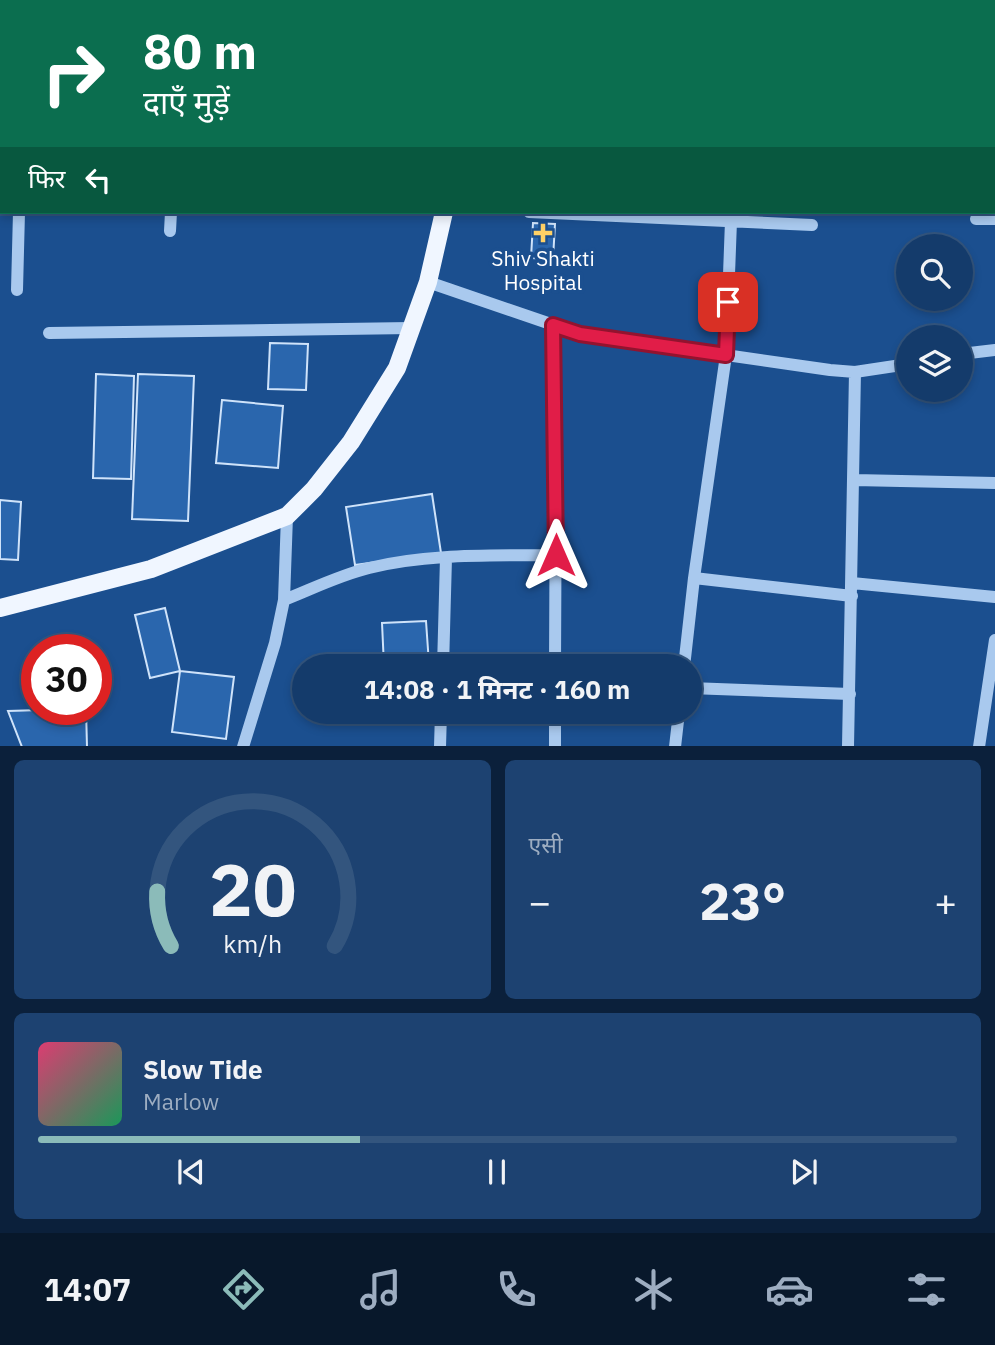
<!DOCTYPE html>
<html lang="hi">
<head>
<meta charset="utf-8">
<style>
  body { margin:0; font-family:"IBM Plex Sans","Noto Sans Devanagari",sans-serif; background:#1d4271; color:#f1f3f6; height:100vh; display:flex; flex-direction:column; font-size:26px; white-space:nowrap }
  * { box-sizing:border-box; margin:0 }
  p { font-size:23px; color:#9dadc1 }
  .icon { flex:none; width:38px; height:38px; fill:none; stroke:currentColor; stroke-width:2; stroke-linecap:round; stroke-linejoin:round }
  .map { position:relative; height:746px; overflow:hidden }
  .drawer { display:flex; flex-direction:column; gap:14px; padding:14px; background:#0b203b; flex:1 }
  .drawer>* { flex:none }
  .banner { position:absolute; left:0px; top:0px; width:996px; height:214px; box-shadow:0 4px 10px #0003,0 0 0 2px #33557e; background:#0b6e4f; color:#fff; overflow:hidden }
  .controls { position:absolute; left:896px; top:234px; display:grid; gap:14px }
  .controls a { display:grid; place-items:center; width:77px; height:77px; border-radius:50%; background:#143b6b; box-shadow:0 4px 10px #0003,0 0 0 2px #33557e; font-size:35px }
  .speed { position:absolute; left:21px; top:634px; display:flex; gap:14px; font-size:35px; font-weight:700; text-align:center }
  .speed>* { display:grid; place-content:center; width:91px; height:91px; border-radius:50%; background:#143b6b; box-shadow:0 4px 10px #0003,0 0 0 2px #33557e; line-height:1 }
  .speed .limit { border:10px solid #d22; background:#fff; color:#111 }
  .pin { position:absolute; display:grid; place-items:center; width:60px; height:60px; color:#fff; margin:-30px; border-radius:14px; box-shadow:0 4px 10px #0006 }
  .me { position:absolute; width:77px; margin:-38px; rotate:0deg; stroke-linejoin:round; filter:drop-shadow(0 0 5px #0008) }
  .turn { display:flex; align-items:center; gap:24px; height:147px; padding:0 28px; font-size:32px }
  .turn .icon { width:91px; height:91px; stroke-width:2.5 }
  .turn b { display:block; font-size:49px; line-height:60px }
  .then { display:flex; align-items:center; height:66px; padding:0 28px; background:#0003; gap:14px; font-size:26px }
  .big { font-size:52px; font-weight:700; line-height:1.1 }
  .drawer .card { flex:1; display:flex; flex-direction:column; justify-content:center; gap:10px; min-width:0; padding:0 24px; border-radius:10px; background:#1d4271 }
  .drawer .dial { align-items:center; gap:0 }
  .dial svg { height:182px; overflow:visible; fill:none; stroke:#33557e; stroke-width:7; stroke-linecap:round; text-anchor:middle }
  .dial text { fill:#f1f3f6; stroke:none }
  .song { display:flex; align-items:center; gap:21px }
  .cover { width:84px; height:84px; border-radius:10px; background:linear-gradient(135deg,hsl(340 70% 55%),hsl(150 70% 35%)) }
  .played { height:7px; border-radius:4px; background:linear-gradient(90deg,#8bbbb9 35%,#33557e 35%) }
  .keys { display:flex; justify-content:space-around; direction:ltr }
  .heat { display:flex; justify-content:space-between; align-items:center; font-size:38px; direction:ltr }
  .drawer .tiles { flex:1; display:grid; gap:14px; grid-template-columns:1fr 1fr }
  .card:last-child { grid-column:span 2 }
  .trip { position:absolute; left:292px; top:654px; width:410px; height:70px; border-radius:35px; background:#143b6b; box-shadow:0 4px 10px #0003,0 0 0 2px #33557e; font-weight:700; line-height:70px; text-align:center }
  .menu { display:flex; height:112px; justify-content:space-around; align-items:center; background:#08182b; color:#9dadc1 }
  .menu .icon { width:49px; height:49px }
  .menu .selected { color:#8bbbb9 }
  .menu b { font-size:32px; color:#f1f3f6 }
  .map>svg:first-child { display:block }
  .building { fill:#2a66ad; stroke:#cfe3fa; stroke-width:2 }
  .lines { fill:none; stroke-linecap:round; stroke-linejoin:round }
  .minor { stroke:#a9c9ee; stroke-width:12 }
  .major { stroke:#f0f6ff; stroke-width:18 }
  .route-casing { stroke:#92132f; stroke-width:18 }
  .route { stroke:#e11d48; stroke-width:12 }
  .poi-dot { fill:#ffd166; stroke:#1b4f8f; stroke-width:2.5 }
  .labels { text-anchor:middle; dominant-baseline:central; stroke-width:7; stroke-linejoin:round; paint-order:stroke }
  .poi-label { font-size:21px; fill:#fff; stroke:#1b4f8f }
</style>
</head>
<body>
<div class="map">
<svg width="995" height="747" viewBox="0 0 995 747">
  <rect width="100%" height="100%" fill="#1b4f8f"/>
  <path class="building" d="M533 223 555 224 553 259 531 258Z
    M270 343 308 344 306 390 268 389Z
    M96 374 134 376 131 479 93 478Z
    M138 374 194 376 188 521 132 519Z
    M222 400 283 406 278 468 216 463Z
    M432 494 441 553 355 565 346 507Z
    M0 500 21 502 18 560 0 559Z
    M165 608 180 671 150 678 135 615Z
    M426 621 429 664 384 666 382 623Z
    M180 671 234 677 226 739 172 732Z
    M76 709H86L87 747H22L8 711Z"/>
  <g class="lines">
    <path class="minor" d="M39 0V2
      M805 0V2
      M0 2 2 3
      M871 2 907 0
      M0 108H2
      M994 115H995
      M529 212 812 225
      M976 219H995
      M170 231 171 212
      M428 282 580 334 830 370 855 372 908 364
      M17 290 19 212
      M553 325 556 452 555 667
      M49 333 411 328
      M961 354 995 350
      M854 480 995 483
      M694 578 852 596
      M852 583 995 597
      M284 600C312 589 340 575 369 568 429 553 494 556 556 555
      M443 667 446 558
      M684 667 694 578 726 355 731 221
      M690 688 850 694
      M243 747 275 643 284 600 287 516
      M440 747 441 712
      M555 747V712
      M675 747 679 712
      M848 747 855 372
      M979 747 995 640"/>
    <path class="major" d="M432 0V2
      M0 608 151 569 287 516 314 489 351 442 397 368 428 282 444 212"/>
  </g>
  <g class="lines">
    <g class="route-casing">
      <path id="route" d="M556 555 553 325 580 334 726 355 728 302"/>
    </g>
    <use href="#route" class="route"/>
  </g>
  <path class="poi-dot" d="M539.5 222.5h7v7h7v7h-7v7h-7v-7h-7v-7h7z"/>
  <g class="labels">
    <g class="poi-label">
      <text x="543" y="258">Shiv Shakti<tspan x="543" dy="24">Hospital</tspan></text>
    </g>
  </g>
</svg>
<div class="controls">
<a><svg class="icon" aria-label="search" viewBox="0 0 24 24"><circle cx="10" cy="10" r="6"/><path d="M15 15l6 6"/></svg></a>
<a><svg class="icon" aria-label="layers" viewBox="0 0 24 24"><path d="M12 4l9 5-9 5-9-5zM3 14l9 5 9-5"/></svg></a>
</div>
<div class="speed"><div class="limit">30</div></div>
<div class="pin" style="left:728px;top:302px;background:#d93025"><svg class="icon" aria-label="arrive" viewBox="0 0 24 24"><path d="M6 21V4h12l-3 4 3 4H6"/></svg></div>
<svg class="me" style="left:556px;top:555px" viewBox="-20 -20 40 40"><path d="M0-17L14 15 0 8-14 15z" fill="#e11d48" stroke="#fff" stroke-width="4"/></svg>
<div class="trip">14:08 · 1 मिनट · 160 m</div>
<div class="banner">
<div class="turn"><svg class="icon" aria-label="right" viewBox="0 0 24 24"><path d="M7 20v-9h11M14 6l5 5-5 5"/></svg><div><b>80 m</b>दाएँ मुड़ें</div></div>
<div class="then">फिर<svg class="icon" aria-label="left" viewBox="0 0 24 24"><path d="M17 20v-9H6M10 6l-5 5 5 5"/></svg></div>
</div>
</div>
<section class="drawer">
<div class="tiles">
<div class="card dial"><svg viewBox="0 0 100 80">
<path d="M14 69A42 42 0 1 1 86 69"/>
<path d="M14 69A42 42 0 0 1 8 45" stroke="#8bbbb9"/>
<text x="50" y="56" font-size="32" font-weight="700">20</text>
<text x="50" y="72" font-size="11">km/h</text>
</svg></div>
<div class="card"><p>एसी</p>
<div class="heat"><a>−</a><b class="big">23°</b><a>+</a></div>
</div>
<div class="card">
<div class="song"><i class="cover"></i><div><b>Slow Tide</b><p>Marlow</p></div></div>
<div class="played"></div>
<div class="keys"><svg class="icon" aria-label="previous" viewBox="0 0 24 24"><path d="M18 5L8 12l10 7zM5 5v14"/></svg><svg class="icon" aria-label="pause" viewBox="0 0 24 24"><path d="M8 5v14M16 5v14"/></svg><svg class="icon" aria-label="next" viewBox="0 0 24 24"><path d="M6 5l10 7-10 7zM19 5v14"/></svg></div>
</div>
</div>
</section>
<nav class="menu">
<b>14:07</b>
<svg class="icon selected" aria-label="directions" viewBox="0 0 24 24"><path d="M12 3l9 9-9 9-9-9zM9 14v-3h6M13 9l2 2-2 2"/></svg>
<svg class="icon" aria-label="music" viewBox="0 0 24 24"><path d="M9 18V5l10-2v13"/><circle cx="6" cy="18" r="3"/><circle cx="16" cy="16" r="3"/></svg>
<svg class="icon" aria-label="phone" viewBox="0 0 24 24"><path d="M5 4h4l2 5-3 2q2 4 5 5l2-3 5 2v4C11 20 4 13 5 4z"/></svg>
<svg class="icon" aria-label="climate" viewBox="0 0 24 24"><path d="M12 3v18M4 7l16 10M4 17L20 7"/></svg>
<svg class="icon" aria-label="car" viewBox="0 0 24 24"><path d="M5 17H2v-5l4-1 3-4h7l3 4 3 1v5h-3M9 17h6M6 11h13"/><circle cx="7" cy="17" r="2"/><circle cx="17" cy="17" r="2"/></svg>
<svg class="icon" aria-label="filters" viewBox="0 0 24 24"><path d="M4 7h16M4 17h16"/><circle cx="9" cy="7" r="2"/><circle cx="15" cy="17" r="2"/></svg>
</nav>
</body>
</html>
